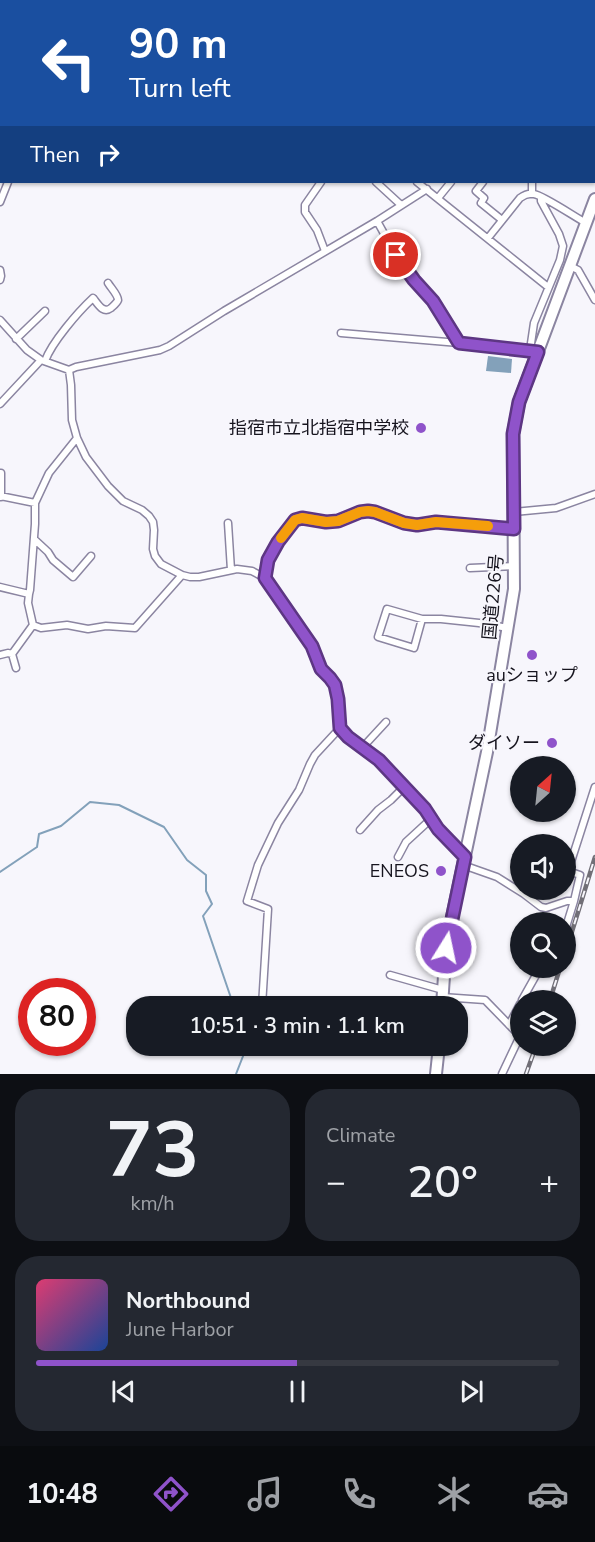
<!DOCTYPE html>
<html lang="en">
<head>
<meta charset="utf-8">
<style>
  body { margin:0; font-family:"Nunito Sans","Noto Sans JP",sans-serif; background:#242831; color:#f1f3f6; height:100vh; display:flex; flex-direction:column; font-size:22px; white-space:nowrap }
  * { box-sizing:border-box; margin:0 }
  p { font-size:20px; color:#9ea1a6 }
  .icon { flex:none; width:33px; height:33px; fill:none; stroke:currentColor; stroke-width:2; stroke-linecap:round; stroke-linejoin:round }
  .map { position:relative; height:1074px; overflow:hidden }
  .drawer { display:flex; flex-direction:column; gap:15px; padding:15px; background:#0d0f14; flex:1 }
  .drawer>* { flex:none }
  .guide { position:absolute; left:0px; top:0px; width:596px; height:183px; box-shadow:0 2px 4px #0004; background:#1a4fa0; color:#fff; overflow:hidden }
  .needle { width:39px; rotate:27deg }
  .tools { position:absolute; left:510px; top:756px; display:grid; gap:12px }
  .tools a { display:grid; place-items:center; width:66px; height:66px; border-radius:50%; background:#171b24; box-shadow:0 2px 4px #0004; font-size:30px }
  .speed { position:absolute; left:18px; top:978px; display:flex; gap:12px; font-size:30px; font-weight:700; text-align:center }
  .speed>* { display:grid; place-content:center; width:78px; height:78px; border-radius:50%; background:#171b24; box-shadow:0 2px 4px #0004; line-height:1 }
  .speed .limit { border:9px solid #d22; background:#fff; color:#111 }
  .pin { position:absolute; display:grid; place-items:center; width:51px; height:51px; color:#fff; margin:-26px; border:3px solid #fff; border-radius:50%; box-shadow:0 2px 6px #0007 }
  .me { position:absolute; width:66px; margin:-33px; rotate:10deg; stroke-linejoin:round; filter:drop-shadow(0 0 4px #0008) }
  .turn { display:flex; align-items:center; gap:21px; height:126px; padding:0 30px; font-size:27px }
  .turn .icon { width:78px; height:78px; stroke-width:2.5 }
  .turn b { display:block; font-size:42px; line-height:51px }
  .then { display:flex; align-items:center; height:57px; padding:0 30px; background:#0003; gap:12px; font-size:22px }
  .big { font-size:45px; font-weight:600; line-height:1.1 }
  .drawer .tile { flex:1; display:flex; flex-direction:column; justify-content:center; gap:9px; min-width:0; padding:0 21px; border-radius:24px; background:#242831 }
  .drawer .dial { align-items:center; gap:0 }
  .dial b { font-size:78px; line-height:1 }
  .song { display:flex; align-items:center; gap:18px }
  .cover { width:72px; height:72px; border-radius:9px; background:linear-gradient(135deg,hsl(340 70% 55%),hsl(220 70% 35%)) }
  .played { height:6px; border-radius:3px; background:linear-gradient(90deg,#8f53ca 50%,#363941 50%) }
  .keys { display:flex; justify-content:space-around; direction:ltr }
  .heat { display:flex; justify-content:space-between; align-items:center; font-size:33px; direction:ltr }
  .drawer .tiles { flex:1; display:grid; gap:15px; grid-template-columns:1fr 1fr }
  .tile:last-child { grid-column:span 2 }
  .trip { position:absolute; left:126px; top:996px; width:342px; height:60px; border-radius:24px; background:#171b24; box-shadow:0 2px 4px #0004; font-weight:600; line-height:60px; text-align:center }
  .menu { display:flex; height:96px; justify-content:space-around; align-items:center; background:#090b0e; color:#9ea1a6 }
  .menu .icon { width:42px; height:42px }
  .menu .active { color:#8f53ca }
  .menu b { font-size:27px; color:#f1f3f6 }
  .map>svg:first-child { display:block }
  .water { fill:#83a1ba }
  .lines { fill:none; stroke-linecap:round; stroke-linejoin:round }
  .stream { stroke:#83a1ba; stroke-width:2 }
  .minor-casing { stroke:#8b85a1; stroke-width:9 }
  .trunk-casing { stroke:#8b85a1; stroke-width:14 }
  .minor { stroke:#fff; stroke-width:6 }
  .trunk { stroke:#fff; stroke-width:10 }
  .rail-casing { stroke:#716f77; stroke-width:4.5 }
  .rail { stroke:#f7f6fc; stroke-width:2; stroke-dasharray:7; stroke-linecap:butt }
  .route-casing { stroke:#5d3683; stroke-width:15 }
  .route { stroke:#8f53ca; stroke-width:10 }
  .slow { stroke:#f59e0b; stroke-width:10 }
  .poi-dot { fill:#8f53ca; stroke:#f7f6fc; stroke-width:2 }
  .labels { text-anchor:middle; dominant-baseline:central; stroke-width:4.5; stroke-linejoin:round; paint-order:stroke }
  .poi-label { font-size:18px; fill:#16141e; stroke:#f7f6fc; text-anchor:end }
  .street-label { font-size:18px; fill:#16141e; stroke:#f7f6fc }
</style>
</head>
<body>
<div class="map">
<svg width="595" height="1074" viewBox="0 0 595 1074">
  <rect width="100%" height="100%" fill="#f7f6fc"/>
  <path class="water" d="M488 356 512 359 511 373 486 371Z"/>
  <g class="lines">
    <path class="stream" d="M0 872 37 847 39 834 61 826 90 802 119 805 164 827 187 860 206 875V891L212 904 203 916 231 998 235 1006
      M236 1074 247 1046"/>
    <g class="minor-casing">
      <path id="minor" d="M104 0 108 2
        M405 0 408 2
        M529 0V2
        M62 2 63 0
        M141 2 142 0
        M383 2 384 0
        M463 2 467 0
        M321 182 305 205V212L317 230 325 251
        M376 182 401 205
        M417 182 548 287
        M483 182 476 191 484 198 481 203 502 220
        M532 194V182
        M438 198 451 182
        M0 202 8 182
        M377 221 396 255 413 280 433 301 459 343
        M488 238 520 198C524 195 528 193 534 194 544 196 575 217 586 223
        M570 266 578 270 595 300
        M0 270 1 276 0 280
        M0 320 27 350 41 360 69 370 76 367 160 350 169 346 224 311 377 221 427 189
        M341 333 459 343 538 352
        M16 339 45 311
        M530 350 534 323 560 260 563 246 559 234 541 201V198
        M45 361C52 342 78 312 93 298 98 304 103 314 111 308 113 306 117 303 118 300 118 295 111 288 108 283
        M69 370 71 385 72 420 77 438 86 457 108 486 123 501 142 510 149 516 153 522 154 530 153 549 155 556 161 564 182 575 190 577H199L237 569 252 571 265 578 312 646 320 669 331 678 335 685 338 699 340 728 348 737 379 760 425 809 438 829 465 857
        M0 404 41 360
        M0 496 35 503
        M1 497V473
        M514 512 556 508 595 494
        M228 523 231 570
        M34 539 48 552 53 560 73 577 91 556
        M470 568 515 566
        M265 578 268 560 278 542 295 520 302 518 318 521H338L361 511H368L375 512 404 523 417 525 436 522 514 529
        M0 587 29 594 28 603 33 625 12 654 16 668
        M29 594 30 590 35 524V503L49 473 77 438
        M422 619 414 648 378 637 387 609 422 619H441L479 623 508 628
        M33 625 41 628 67 625 88 629 106 626 135 628 182 575
        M0 655 8 653 12 654
        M362 748 386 722
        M360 830 378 810 391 800 404 787
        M398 857 406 842 431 819
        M463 865 497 877 524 894 541 907 546 908 567 901H574L580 875 568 871 595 787
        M566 927 574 901
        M390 975 443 990
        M442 997 485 1000 520 1036 502 1074
        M522 1000 540 968
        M262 1006 268 909 247 901 258 865 278 823 299 790 310 764 315 755 340 728
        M509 1025 520 1004"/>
    </g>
    <g class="trunk-casing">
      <path id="trunk" d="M442 1006 445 961 448 936 487 752 514 589 513 434 519 402 595 199
        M436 1074 439 1046"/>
    </g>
    <use href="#minor" class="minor"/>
    <use href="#trunk" class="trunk"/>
    <g class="rail-casing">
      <path id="rail" d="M566 951 595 857
        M550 1000 560 968
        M526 1074 536 1046"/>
    </g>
    <use href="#rail" class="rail"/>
  </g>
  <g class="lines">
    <g class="route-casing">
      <path id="route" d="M396 255 414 280 433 301 459 343 538 352 519 402 513 434 514 529 436 522 417 525 404 523 375 512 368 511 360 512 338 521 326 522 302 518 295 520 278 542 268 560 265 578 312 646 321 669 330 678 335 685 338 699 340 728 348 737 379 760 425 809 438 829 465 857 446 948"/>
    </g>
    <use href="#route" class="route"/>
    <path class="slow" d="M281 538 295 520 302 518 326 522 338 521 360 512 368 511 375 512 404 523 417 525 436 522 488 526"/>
  </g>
  <g class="poi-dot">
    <circle cx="421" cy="428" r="6"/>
    <circle cx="532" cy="655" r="6"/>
    <circle cx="552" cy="743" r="6"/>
    <circle cx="441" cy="871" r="6"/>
  </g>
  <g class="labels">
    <g class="poi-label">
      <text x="409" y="428">指宿市立北指宿中学校</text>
      <text x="532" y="675" text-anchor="middle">auショップ</text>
      <text x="540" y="743">ダイソー</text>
      <text x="429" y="871">ENEOS</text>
    </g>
    <g class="street-label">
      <text transform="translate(493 597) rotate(-85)">国道226号</text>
    </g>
  </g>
</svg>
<div class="tools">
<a><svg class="needle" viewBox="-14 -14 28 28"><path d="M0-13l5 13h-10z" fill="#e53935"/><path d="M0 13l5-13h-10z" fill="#9ea1a6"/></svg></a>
<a><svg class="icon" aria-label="sound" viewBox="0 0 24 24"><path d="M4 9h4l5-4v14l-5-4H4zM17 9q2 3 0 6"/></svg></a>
<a><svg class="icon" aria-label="search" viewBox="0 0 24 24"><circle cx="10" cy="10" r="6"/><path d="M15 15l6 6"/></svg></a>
<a><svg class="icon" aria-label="layers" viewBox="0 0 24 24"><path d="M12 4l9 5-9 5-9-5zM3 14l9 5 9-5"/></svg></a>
</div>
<div class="speed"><div class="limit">80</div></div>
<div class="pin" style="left:396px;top:255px;background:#d93025"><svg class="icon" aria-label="arrive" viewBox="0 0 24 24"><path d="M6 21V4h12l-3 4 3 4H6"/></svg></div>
<svg class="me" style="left:446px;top:948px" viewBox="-20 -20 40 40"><circle r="17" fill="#8f53ca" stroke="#fff" stroke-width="3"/><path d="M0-11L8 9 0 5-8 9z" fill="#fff"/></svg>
<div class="trip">10:51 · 3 min · 1.1 km</div>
<div class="guide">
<div class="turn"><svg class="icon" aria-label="left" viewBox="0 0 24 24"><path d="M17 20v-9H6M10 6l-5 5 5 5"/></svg><div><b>90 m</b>Turn left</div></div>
<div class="then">Then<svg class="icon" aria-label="right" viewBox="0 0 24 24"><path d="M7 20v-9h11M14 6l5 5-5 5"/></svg></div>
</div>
</div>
<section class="drawer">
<div class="tiles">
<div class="tile dial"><b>73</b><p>km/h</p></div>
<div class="tile"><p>Climate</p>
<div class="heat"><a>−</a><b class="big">20°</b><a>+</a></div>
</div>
<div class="tile">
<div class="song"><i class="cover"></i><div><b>Northbound</b><p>June Harbor</p></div></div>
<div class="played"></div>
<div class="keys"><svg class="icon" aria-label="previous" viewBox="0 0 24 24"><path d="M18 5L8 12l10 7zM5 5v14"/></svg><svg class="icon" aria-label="pause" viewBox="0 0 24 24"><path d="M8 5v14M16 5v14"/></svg><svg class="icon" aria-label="next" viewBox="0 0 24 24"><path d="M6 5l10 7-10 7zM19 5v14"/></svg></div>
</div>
</div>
</section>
<nav class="menu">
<b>10:48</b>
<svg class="icon active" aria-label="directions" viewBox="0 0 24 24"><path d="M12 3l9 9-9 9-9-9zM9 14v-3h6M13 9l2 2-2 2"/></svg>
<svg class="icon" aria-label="music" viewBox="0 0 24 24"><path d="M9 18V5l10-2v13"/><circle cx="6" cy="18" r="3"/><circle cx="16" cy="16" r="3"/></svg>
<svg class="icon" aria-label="phone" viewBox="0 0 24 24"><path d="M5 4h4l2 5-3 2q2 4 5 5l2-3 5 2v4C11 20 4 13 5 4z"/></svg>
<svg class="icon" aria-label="climate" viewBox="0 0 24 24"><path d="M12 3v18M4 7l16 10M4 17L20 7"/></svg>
<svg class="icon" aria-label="car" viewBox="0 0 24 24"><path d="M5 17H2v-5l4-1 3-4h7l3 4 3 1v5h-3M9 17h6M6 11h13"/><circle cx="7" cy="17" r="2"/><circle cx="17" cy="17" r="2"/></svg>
</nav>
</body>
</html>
